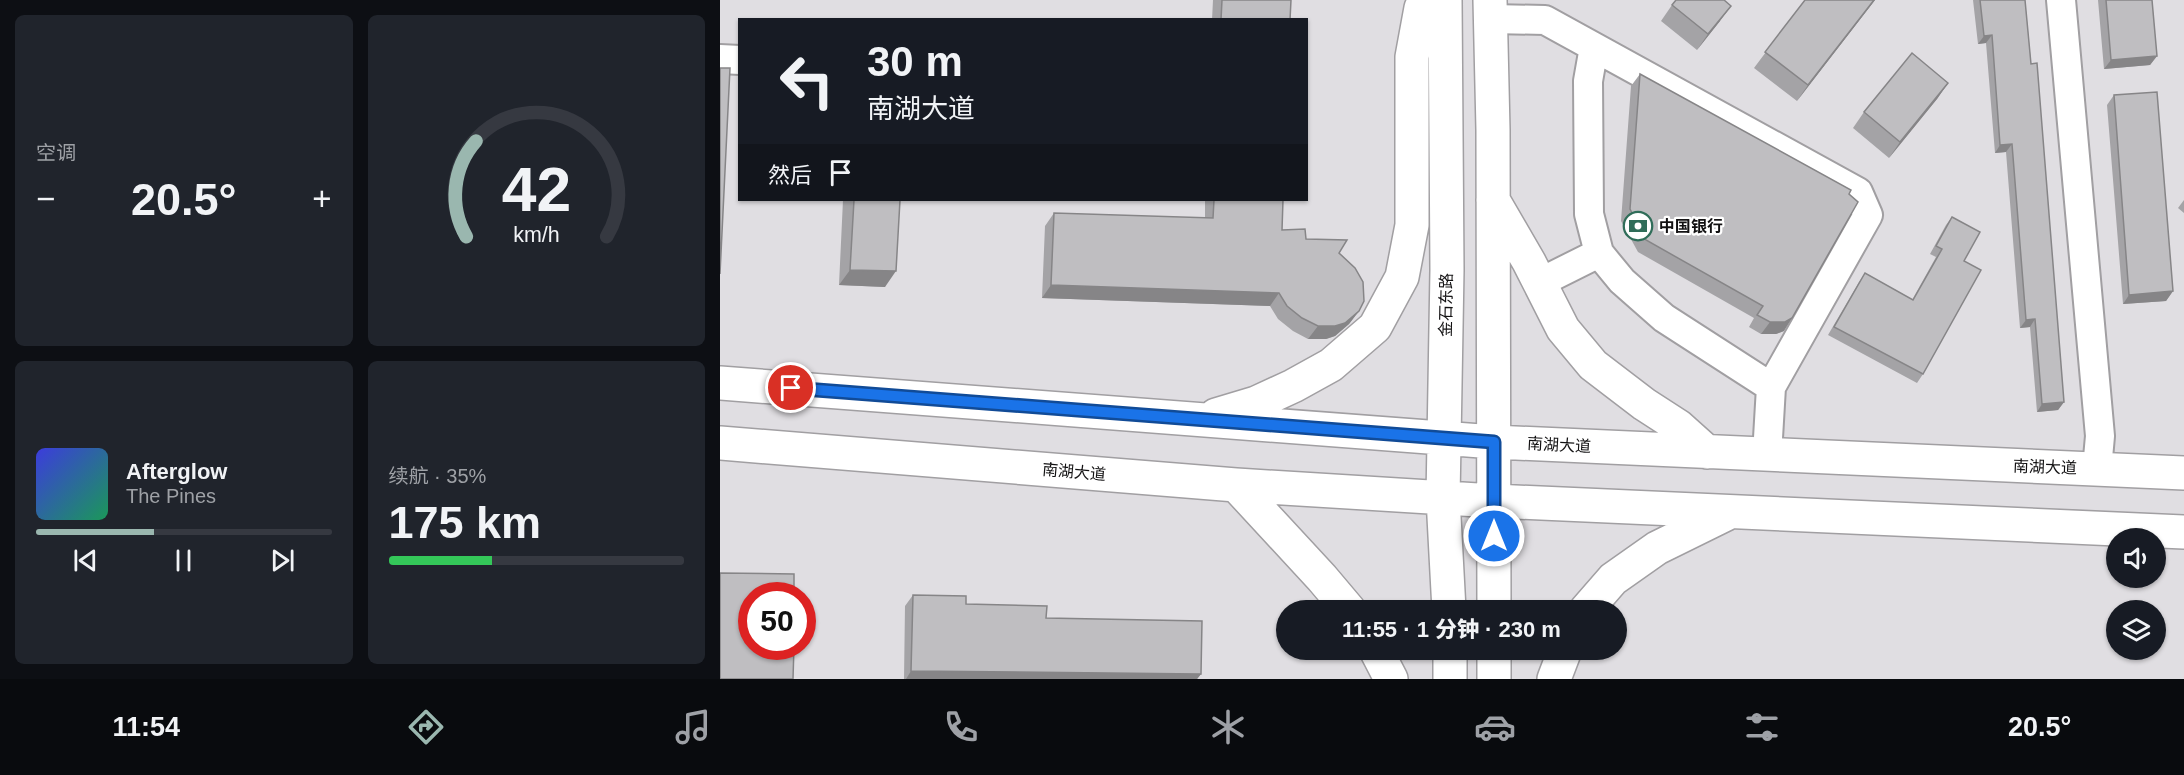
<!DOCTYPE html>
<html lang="zh">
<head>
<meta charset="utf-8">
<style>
  body { margin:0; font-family:Arial,"Noto Sans SC",sans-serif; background:#20242c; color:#f1f3f6; height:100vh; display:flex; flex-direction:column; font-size:22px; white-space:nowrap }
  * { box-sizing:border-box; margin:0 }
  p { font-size:20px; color:#9ea1a6 }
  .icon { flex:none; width:33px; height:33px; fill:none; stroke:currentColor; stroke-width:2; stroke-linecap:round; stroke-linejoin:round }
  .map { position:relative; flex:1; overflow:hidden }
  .panel { display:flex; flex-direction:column; gap:15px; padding:15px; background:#0d0f14; width:720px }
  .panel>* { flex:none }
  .top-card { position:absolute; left:18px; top:18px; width:570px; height:183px; border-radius:0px; box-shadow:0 2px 4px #0004; background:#171b24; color:#f1f3f6; overflow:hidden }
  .fabs { position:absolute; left:1386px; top:528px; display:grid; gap:12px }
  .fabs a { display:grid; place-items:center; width:60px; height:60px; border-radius:50%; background:#171b24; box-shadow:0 2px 4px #0004; font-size:30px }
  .speed { position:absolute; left:18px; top:582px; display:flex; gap:12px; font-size:30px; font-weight:700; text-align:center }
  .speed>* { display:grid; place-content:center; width:78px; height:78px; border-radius:50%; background:#171b24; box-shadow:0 2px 4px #0004; line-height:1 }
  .speed .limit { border:9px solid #d22; background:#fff; color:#111 }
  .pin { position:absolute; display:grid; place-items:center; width:51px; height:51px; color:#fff; margin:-26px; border:3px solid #fff; border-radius:50%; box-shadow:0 2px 6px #0007 }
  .me { position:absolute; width:66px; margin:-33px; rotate:0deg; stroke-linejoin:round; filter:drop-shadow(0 0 4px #0008) }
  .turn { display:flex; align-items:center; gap:21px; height:126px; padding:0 30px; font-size:27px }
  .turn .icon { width:78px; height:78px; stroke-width:2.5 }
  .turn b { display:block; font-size:42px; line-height:51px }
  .then { display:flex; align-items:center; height:57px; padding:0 30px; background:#0003; gap:12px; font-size:22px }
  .big { font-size:45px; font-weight:800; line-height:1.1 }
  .panel .tile { flex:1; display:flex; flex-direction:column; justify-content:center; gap:9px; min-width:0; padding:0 21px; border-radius:9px; background:#20242c }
  .panel .dial { align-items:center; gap:0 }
  .dial svg { height:156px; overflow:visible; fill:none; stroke:#363941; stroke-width:7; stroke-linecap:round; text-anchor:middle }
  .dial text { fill:#f1f3f6; stroke:none }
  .song { display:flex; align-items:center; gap:18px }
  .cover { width:72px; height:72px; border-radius:9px; background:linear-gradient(135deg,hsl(240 70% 55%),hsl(150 70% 35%)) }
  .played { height:6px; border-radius:3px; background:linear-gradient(90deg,#9ab7af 40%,#363941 40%) }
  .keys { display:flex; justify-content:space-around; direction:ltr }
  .heat { display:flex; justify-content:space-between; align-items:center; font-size:33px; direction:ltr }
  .charge { height:9px; border-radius:4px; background:linear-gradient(90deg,#34c759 35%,#363941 0) }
  .panel .tiles { flex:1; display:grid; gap:15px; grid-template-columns:repeat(2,1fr) }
  .trip { position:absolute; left:556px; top:600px; width:351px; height:60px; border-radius:30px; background:#171b24; box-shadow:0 2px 4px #0004; font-weight:800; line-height:60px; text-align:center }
  .dock { display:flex; height:96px; justify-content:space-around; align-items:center; background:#090b0e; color:#9ea1a6 }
  .dock .icon { width:42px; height:42px }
  .dock .on { color:#9ab7af }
  .dock b { font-size:27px; color:#f1f3f6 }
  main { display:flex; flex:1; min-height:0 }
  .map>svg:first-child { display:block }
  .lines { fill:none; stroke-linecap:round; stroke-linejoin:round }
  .minor-casing { stroke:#a19fa2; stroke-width:32 }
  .major-casing { stroke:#a19fa2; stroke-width:36 }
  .minor { stroke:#fff; stroke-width:28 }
  .major { stroke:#fff; stroke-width:33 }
  .wall { fill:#a4a3a6 }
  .shaded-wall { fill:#868587 }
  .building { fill:#bfbec1; stroke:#868587; stroke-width:1.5 }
  .route-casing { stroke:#114b97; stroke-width:15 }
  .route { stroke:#1a73e8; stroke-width:10 }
  .labels { text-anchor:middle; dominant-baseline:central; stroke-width:4.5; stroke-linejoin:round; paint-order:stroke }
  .poi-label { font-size:16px; font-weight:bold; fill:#121112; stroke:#fff; text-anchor:start }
  .street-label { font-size:16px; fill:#121112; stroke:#fff }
</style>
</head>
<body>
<main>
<section class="panel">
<div class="tiles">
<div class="tile"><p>空调</p>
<div class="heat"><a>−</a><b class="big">20.5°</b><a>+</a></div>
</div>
<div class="tile dial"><svg viewBox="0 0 100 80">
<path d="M14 69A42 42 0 1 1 86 69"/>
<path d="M14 69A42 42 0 0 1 19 20" stroke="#9ab7af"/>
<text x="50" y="56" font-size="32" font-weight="700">42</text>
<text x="50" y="72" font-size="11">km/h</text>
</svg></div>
<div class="tile">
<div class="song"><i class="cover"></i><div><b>Afterglow</b><p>The Pines</p></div></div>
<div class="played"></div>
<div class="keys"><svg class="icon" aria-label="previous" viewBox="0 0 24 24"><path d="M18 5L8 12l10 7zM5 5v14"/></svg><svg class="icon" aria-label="pause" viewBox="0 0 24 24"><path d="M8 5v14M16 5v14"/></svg><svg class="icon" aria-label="next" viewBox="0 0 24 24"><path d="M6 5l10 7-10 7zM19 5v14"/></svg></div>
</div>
<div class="tile"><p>续航 · 35%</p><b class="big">175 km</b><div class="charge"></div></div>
</div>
</section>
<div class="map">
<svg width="1464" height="679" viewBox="0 0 1464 679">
  <rect width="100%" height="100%" fill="#e0dee2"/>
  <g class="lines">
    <g class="minor-casing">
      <path id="minor" d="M1341 0 1380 436 1377 469
        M771 19 825 20 1138 192 1148 215 1051 387 1047 455
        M874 47 868 81 869 214 879 253 902 281 944 318 1051 387
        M0 59 20 60
        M819 283 879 253"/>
    </g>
    <g class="major-casing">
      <path id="major" d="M725 0 727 270 723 498 729 610
        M770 0 773 130 774 610
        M773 200 809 262 843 329 873 365 924 404 958 426 987 452
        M0 383 774 442 1464 473
        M496 415 536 403 573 386 611 365 655 327 682 277 692 225V57L701 8 710 0
        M0 443 516 485 774 501 1464 532
        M516 485 602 578 629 610
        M866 610 893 579 937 548 1006 514
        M656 650 671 679
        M730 650V679
        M774 650V679
        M834 679 845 650"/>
    </g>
    <use href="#minor" class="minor"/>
    <use href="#major" class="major"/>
  </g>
  <path class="wall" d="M493 0H571L570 20H492Z
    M1085 0H1155L1077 101 1034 68Z
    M1253 0H1305L1344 402 1338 410 1317 412 1310 327 1300 328 1286 152 1275 153 1266 43 1258 44Z
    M1378 0H1432L1437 56 1430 65 1384 69Z
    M952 5 1000 21 977 50 941 21Z
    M920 74 1064 331 1056 334H1041L1029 327 1034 318 918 252 901 221 911 86Z
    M1228 83 1217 99 1169 158 1133 128 1144 112Z
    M1394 95 1453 291 1446 301 1403 304 1387 105Z
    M123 200H180L165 287 119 285Z
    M485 200H563L562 230 619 253 639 311 629 324 615 336 606 339H588L573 331 558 319 550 306 322 298 325 226 334 213 485 218Z
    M1464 200V213L1458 208Z
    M1232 217 1244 261 1203 374 1197 383 1108 335 1139 282 1145 273 1192 300 1216 257 1210 254 1226 225Z
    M193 595 326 618 481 674 477 679H184L185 606Z"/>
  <path class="shaded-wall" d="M1154 0H1155L1077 101 1088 85Z
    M1011 6 1000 21 977 50 988 34Z
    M1272 35 1266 43 1258 44 1264 36Z
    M1437 56 1430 65 1384 69 1391 60Z
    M1228 83 1217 99 1169 158 1180 142Z
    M1292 144 1286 152 1275 153 1280 145Z
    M130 270 176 271 165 287 119 285Z
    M331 285 559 293 550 306 322 298Z
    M1453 291 1446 301 1403 304 1409 295Z
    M639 311 629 324 615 336 606 339H588L598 326Z
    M1072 318 1064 331 1056 334H1041L1050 322Z
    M1315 319 1310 327 1300 328 1306 320Z
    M1344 402 1338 410 1317 412 1322 404Z
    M191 671 481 674 477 679H186Z"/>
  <path class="building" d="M502 0H571L570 20H501Z
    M956 0H1004L1011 6 988 34 952 5Z
    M1085 0H1154L1088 85 1045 52Z
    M1260 0H1305L1311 64 1317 63 1344 402 1322 404 1315 319 1306 320 1292 144 1280 145 1272 35 1264 36Z
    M1386 0H1432L1437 56 1391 60Z
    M1192 53 1228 83 1180 142 1144 112Z
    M0 68H10L0 274Z
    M920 74 1131 190 1129 194 1138 202 1072 318 1065 322H1050L1037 315 1043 306 926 240 910 209Z
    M1437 92 1453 291 1409 295 1394 95Z
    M134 200H180L176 271 130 270Z
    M494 200H563L562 230 585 229 586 239 627 240 619 253 635 268 643 282 644 301 639 311 625 323 615 326H598L582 318 567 306 559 293 331 285 334 213 493 218Z
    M1232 217 1260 232 1244 261 1261 270 1203 374 1114 327 1145 273 1193 300 1222 249 1216 246Z
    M0 573 74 574V596H32V646H74L73 679H0Z
    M193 595 246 596V604L327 606 326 618 482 621 481 674 191 671Z"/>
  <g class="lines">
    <g class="route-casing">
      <path id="route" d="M71 388 774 442V536"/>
    </g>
    <use href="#route" class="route"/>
  </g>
  <defs>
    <g id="bank-ring" transform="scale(1.5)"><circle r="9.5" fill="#fff" stroke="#306d59" stroke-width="1.5"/><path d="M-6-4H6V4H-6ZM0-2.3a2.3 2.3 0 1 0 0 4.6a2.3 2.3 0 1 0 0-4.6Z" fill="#306d59"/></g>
  </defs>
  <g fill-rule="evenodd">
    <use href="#bank-ring" x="918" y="226"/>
  </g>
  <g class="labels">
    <g class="poi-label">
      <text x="939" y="226">中国银行</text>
    </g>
    <g class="street-label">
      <text transform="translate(726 305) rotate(-89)">金石东路</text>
      <text transform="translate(839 445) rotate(3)">南湖大道</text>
      <text transform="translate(1325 467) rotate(2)">南湖大道</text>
      <text transform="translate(354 472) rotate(5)">南湖大道</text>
    </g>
  </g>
</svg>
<div class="fabs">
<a><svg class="icon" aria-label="sound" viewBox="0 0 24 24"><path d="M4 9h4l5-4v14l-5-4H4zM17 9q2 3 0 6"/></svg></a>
<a><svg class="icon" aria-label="layers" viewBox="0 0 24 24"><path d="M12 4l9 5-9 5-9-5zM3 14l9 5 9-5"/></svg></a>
</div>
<div class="speed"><div class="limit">50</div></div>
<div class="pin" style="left:71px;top:388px;background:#d93025"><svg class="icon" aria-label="arrive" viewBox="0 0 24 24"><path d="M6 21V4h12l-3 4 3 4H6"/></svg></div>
<svg class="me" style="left:774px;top:536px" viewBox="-20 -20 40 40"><circle r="17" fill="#1a73e8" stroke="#fff" stroke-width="3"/><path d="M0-11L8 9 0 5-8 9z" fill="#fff"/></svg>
<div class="trip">11:55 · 1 分钟 · 230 m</div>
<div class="top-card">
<div class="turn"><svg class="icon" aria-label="left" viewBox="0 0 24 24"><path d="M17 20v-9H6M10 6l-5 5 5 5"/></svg><div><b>30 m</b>南湖大道</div></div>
<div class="then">然后<svg class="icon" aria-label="arrive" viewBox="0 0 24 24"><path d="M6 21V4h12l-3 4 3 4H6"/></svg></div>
</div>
</div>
</main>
<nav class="dock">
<b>11:54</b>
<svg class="icon on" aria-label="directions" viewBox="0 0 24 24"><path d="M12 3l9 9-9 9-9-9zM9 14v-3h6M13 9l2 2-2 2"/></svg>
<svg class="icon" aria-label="music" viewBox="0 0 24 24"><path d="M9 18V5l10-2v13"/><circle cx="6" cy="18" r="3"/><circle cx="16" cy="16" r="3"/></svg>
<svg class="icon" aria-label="phone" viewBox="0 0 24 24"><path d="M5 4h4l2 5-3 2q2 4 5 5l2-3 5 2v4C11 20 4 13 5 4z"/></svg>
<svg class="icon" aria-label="climate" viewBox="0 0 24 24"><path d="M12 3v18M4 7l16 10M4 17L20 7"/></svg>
<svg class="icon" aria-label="car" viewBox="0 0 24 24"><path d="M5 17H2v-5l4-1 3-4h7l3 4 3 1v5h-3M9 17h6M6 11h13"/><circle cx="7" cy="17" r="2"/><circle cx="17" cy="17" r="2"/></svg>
<svg class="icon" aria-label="filters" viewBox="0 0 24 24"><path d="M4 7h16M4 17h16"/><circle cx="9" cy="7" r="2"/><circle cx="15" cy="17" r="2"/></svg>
<b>20.5°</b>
</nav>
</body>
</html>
